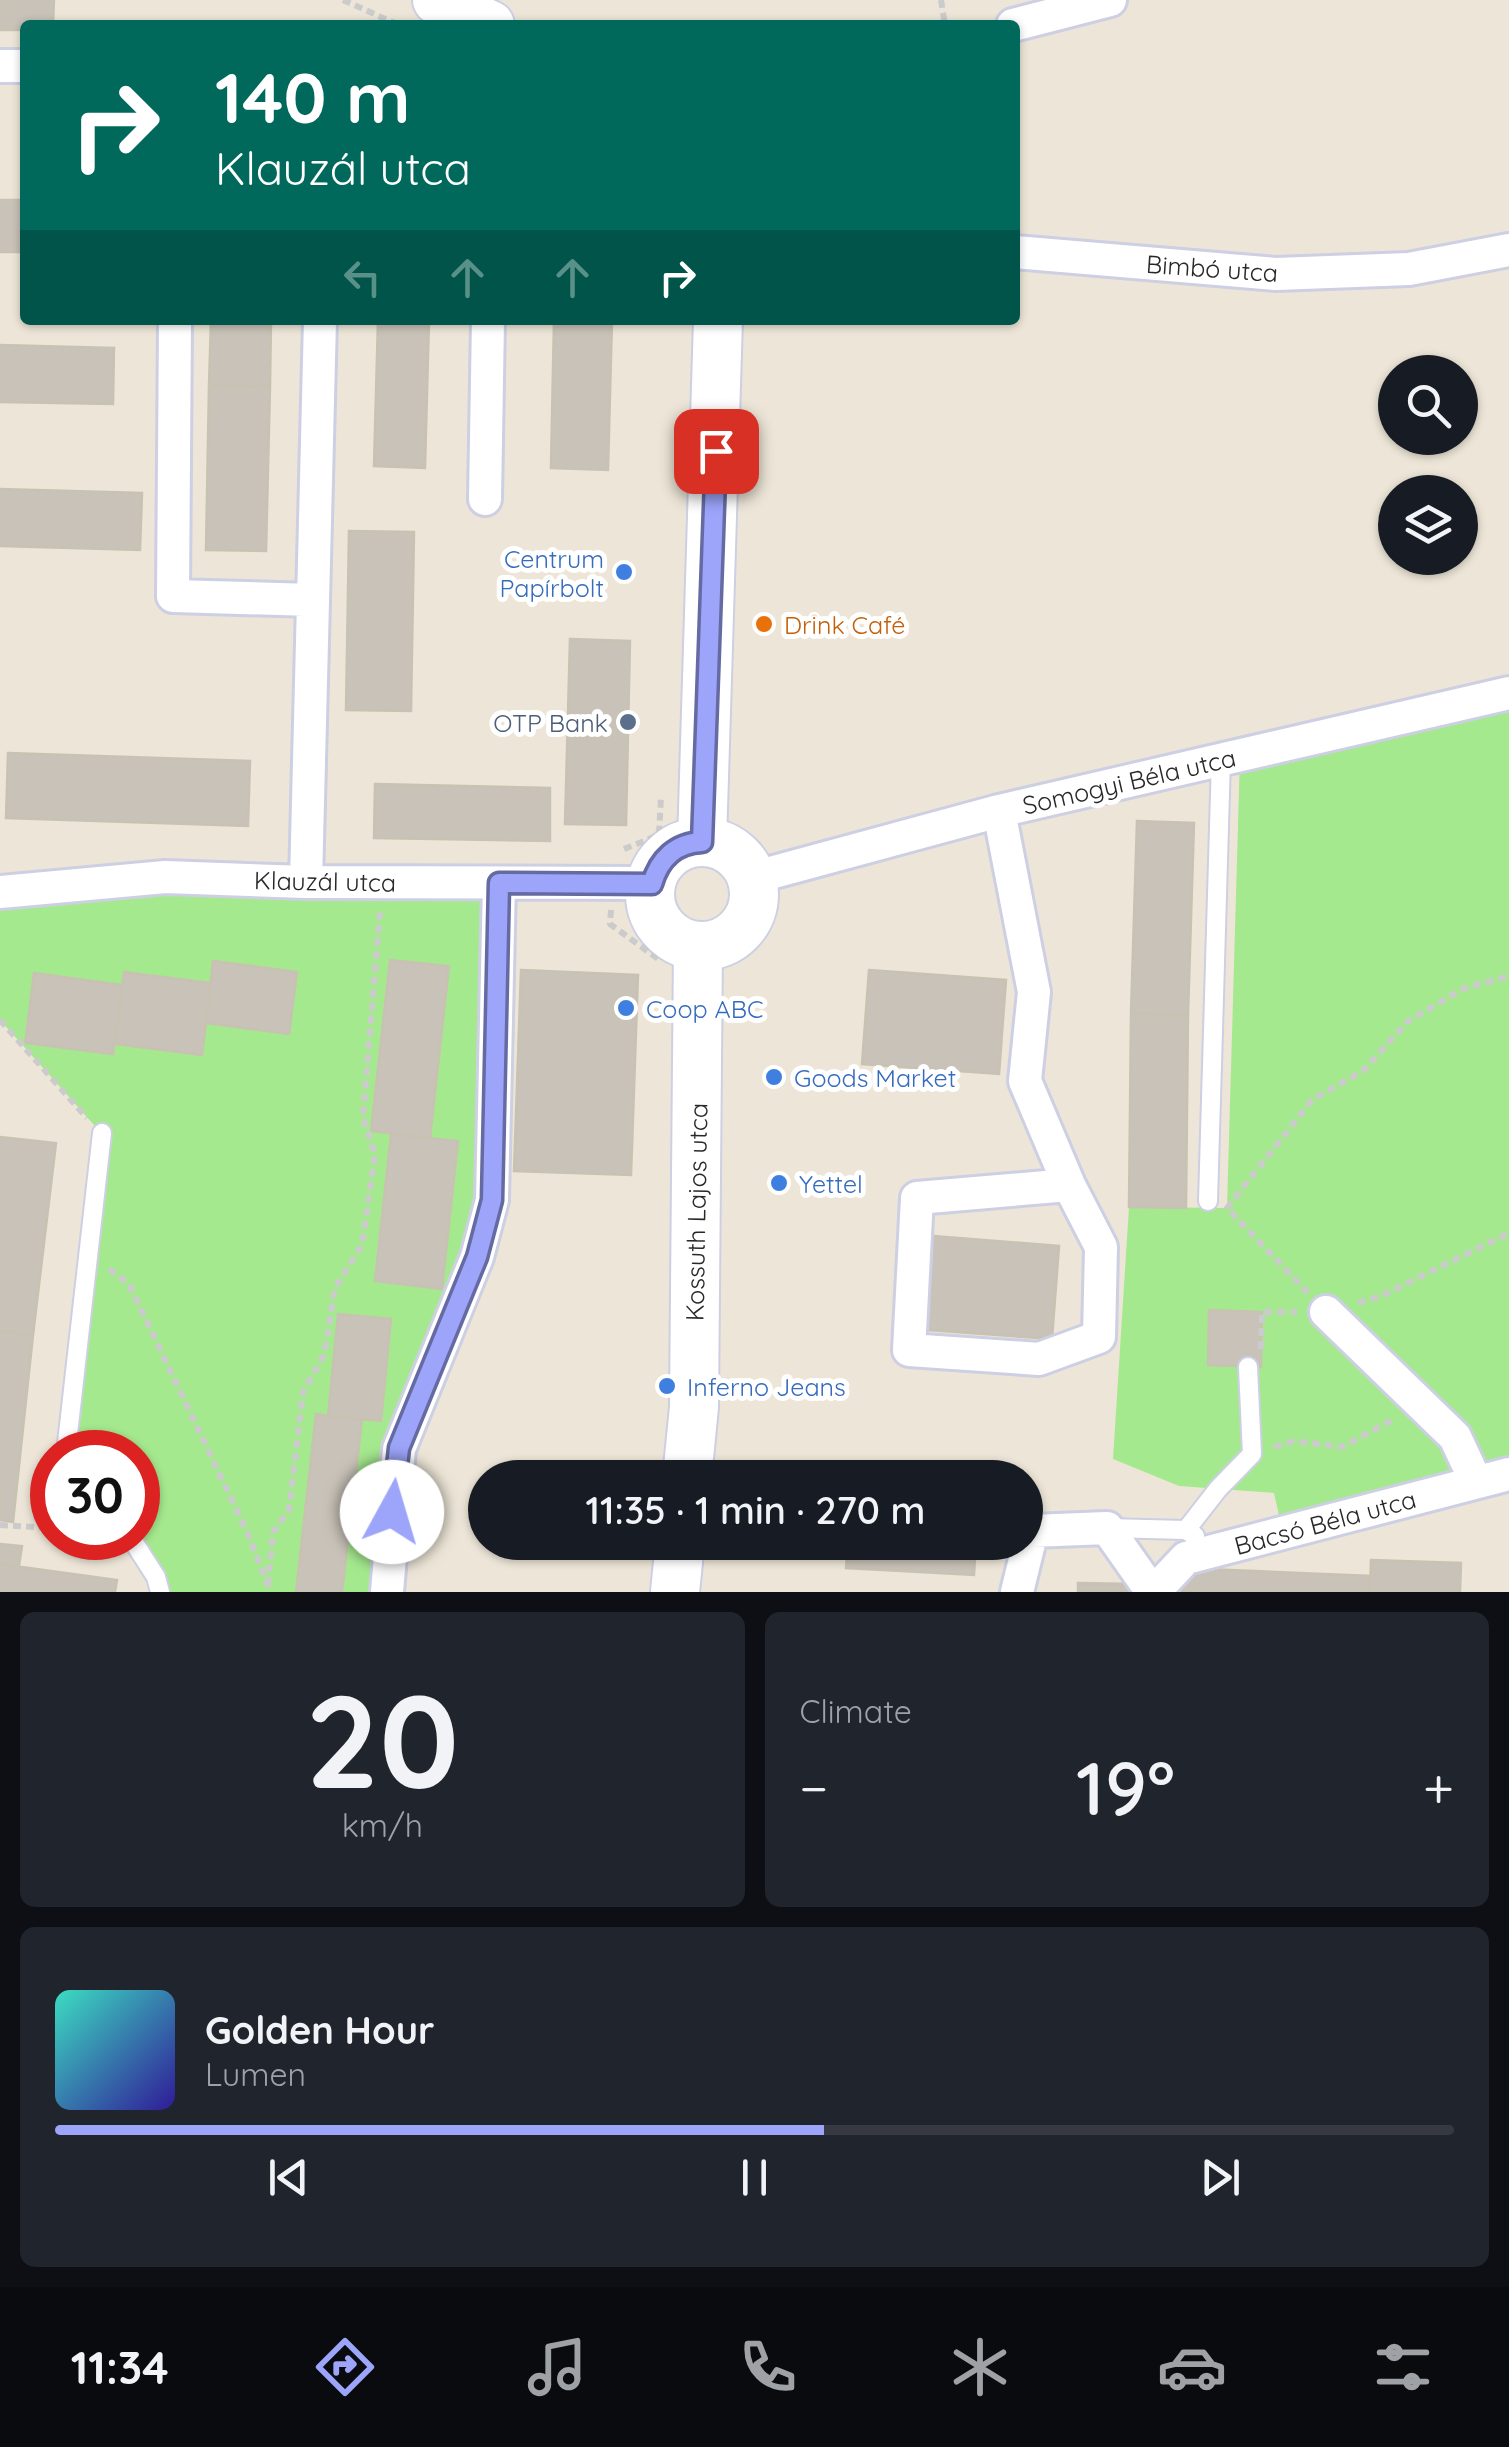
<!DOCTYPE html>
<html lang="en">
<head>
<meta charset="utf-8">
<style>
  body { margin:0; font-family:Quicksand,sans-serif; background:#20242c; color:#f1f3f6; height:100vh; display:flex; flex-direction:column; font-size:38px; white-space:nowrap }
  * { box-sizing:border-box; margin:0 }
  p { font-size:32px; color:#9ea1a6 }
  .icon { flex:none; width:55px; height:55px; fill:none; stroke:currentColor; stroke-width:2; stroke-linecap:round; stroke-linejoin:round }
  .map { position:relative; height:1592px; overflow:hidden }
  .sheet { display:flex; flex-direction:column; gap:20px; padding:20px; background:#0d0f14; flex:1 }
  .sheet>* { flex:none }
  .guide { position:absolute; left:20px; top:20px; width:1000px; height:305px; border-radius:10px; box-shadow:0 2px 8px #0004; background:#00695c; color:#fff; overflow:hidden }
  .controls { position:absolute; left:1378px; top:355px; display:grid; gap:20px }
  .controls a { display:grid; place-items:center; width:100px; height:100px; border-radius:50%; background:#171b24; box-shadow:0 2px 8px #0004; font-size:50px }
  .speed { position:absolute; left:30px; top:1430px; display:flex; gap:20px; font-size:50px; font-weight:700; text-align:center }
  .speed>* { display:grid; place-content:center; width:130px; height:130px; border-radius:50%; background:#171b24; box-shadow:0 2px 8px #0004; line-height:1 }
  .speed .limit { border:15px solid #d22; background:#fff; color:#111 }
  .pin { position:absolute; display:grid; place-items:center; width:85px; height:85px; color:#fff; margin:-42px; border-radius:20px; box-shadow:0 5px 15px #0006 }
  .me { position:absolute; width:110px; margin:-55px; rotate:6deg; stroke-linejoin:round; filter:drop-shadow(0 0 8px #0008) }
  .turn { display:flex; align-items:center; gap:35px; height:210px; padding:0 30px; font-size:45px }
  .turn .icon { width:130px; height:130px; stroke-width:2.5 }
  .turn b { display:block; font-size:70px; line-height:85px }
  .lanes { display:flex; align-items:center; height:95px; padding:0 30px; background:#0003; justify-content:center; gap:50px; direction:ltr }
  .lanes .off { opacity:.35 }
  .big { font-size:75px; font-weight:600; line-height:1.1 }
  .sheet .card { flex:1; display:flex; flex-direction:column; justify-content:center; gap:15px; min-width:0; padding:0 35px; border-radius:15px; background:#20242c }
  .sheet .dial { align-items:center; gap:0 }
  .dial b { font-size:130px; line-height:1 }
  .song { display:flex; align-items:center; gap:30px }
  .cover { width:120px; height:120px; border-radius:15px; background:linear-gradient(135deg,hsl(170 70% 55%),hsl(250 70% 35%)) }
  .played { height:10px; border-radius:5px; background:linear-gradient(90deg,#9ca5fa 55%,#363941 55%) }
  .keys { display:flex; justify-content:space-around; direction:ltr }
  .heat { display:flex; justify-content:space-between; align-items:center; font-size:55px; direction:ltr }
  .sheet .tiles { flex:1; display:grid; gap:20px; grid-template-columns:1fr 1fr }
  .card:last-child { grid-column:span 2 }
  .trip { position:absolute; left:468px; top:1460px; width:575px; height:100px; border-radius:50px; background:#171b24; box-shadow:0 2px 8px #0004; font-weight:600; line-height:100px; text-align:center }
  .menu { display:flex; height:160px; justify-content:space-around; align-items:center; background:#090b0e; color:#9ea1a6 }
  .menu .icon { width:70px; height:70px }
  .menu .current { color:#9ca5fa }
  .menu b { font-size:45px; color:#f1f3f6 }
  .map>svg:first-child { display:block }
  .green { fill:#a5e98e }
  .building { fill:#c8c2b8; stroke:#c8c2b2; stroke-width:2.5 }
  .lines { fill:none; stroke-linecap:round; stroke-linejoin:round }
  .lane-casing { stroke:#cdcfe3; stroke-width:22 }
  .street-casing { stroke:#cdcfe3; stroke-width:38 }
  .secondary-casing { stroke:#cdcfe3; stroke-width:52 }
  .path { stroke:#cbcbcb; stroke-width:6; stroke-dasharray:8 5; stroke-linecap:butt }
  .lane { stroke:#fff; stroke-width:18 }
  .street { stroke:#fff; stroke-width:32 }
  .secondary { stroke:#fff; stroke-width:48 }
  .route-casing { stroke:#656ba2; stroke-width:25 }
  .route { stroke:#9ca5fa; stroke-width:18 }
  .shop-dot { fill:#3f7fe0; stroke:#fff; stroke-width:4 }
  .food-dot { fill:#e8710a; stroke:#fff; stroke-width:4 }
  .service-dot { fill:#5c6f8a; stroke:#fff; stroke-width:4 }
  .labels { text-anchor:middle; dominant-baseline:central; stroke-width:10; stroke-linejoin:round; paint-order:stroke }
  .street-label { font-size:25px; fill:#282828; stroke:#fff }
  .shop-label { font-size:25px; fill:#366cbe; stroke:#fff; text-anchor:start }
  .food-label { font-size:25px; fill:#c56008; stroke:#fff; text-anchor:start }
  .service-label { font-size:25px; fill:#4e5e75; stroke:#fff; text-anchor:end }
</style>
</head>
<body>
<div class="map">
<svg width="1509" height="1592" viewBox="0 0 1509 1592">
  <rect width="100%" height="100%" fill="#ede6d8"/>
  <path class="green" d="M1509 693V1474L1283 1533 1274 1493 1179 1486 1113 1459 1129 1207 1227 1208 1240 755Z
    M499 883 492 1200 399 1449 387 1592H160L138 1538V1452H66L102 1134 0 1020V892Z"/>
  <path class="building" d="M0 0H54L53 25H25V30H0Z
    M0 200H25V252H0Z
    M211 320H271L270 387 209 385Z
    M378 320H429L425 468 374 466Z
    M554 320H612L608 470 551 468Z
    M0 345 114 348 113 404 0 402Z
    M209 385 270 387 266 551 206 550Z
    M0 489 142 493 140 550 0 546Z
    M349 531 414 532 411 711 346 710Z
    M570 639 630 641 626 825 565 824Z
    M8 753 250 761 248 826 6 818Z
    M375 784 550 788V841L374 838Z
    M1137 821 1194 823 1188 1015 1131 1013Z
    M390 960 449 966 430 1138 371 1131Z
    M213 961 297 972 289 1034 206 1023Z
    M521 970 638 975 631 1175 514 1171Z
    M869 970 1006 980 999 1074 862 1064Z
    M124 972 211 983 202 1055 115 1044Z
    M34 973 122 985 113 1054 25 1043Z
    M1131 1013 1188 1015 1186 1208 1129 1207Z
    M391 1134 458 1141 442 1289 375 1281Z
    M0 1137 56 1143 33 1335 0 1331Z
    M921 1235 1059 1246 1052 1339 915 1329Z
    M1209 1310 1262 1312 1261 1367 1208 1365Z
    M338 1314 391 1319 381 1421 328 1416Z
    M0 1331 33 1335 13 1522 0 1520Z
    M316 1414 362 1420 342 1592H296Z
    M848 1542H976L974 1575 846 1568Z
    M0 1544 22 1546 19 1566 0 1564Z
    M1371 1560 1461 1563 1460 1592H1370Z
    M0 1564 117 1580 115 1592H0Z
    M1183 1568 1371 1576 1370 1592H1182Z
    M1078 1583 1135 1584V1592H1078Z"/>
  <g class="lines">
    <g class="lane-casing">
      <path id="lane" d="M1208 1201 1221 759
        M66 1452 102 1133
        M1107 1528 1186 1530 1195 1536
        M1186 1530 1218 1489 1252 1454 1248 1367
        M131 1538 156 1577 160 1592"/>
    </g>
    <g class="street-casing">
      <path id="street" d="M1013 25 1110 0
        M0 66H25
        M1015 252 1276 274 1409 269 1509 250
        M175 320 173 596 313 600
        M485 499 488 320
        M999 811 1034 992 1025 1081 1069 1185 917 1198 909 1350 1039 1359 1099 1337 1101 1247 1069 1185
        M752 878 999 811 1509 693
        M306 882 320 320
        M0 892 165 877 306 882 651 883
        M1326 1312 1455 1437 1476 1482
        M387 1592 399 1449 477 1257 492 1200 499 883
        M1017 1592 1032 1531 1107 1528 1152 1592
        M1154 1592 1186 1558 1509 1474"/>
    </g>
    <g class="secondary-casing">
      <path id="secondary" d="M437 0 490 25
        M650 894a52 52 0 1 1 104 0a52 52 0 1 1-104 0Z
        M702 842 718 320
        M687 1478 694 1407 698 946
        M675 1592 680 1542"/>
    </g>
    <path class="path" d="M343 0 399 25
      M941 0 945 25
      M624 849 659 835 661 796
      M611 910 610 924 661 961
      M0 1020 87 1118
      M109 1269 129 1284 248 1534 268 1585 267 1592
      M1308 1293 1227 1208 1312 1100 1364 1070 1407 1022 1462 989 1509 976
      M1358 1303 1381 1296 1509 1233
      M1261 1349 1262 1312H1297
      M1274 1447 1294 1441 1342 1447 1394 1419
      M0 1525 52 1528
      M268 1585 273 1532 289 1510 303 1392 324 1355 335 1288 362 1245 375 1155 363 1117 380 910"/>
    <use href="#lane" class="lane"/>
    <use href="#street" class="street"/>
    <use href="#secondary" class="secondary"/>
  </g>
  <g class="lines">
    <g class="route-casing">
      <path id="route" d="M392 1512 399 1448 477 1257 492 1200 499 883 652 884C659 859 676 843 702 842L716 451"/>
    </g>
    <use href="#route" class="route"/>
  </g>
  <g class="shop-dot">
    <circle cx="624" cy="572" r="10"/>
    <circle cx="626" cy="1008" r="10"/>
    <circle cx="774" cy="1077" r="10"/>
    <circle cx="779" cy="1183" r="10"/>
    <circle cx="667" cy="1386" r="10"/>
  </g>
  <circle class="food-dot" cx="764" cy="624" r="10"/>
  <circle class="service-dot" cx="628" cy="722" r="10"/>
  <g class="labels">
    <g class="street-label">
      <text transform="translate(1212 268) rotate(4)">Bimbó utca</text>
      <text transform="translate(1129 781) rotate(-13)">Somogyi Béla utca</text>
      <text transform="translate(325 881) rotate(1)">Klauzál utca</text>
      <text transform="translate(696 1212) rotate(-89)">Kossuth Lajos utca</text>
      <text transform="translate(1325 1522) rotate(-15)">Bacsó Béla utca</text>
    </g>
    <g class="shop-label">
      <text x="604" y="558" text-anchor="end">Centrum<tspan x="604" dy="29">Papírbolt</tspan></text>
      <text x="646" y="1008">Coop ABC</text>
      <text x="794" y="1077">Goods Market</text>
      <text x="799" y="1183">Yettel</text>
      <text x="687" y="1386">Inferno Jeans</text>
    </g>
    <g class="food-label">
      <text x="784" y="624">Drink Café</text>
    </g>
    <g class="service-label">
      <text x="608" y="722">OTP Bank</text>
    </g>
  </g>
</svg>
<div class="controls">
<a><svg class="icon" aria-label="search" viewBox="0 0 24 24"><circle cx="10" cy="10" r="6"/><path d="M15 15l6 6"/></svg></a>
<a><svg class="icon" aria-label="layers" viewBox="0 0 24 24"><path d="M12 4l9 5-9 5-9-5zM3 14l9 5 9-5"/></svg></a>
</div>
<div class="speed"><div class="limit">30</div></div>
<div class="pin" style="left:716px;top:451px;background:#d93025"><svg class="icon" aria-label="arrive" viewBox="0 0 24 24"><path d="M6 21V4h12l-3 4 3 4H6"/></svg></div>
<svg class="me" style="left:392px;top:1512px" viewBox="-20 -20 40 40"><circle r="19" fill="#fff"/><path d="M0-13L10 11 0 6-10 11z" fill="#9ca5fa"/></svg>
<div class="trip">11:35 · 1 min · 270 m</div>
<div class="guide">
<div class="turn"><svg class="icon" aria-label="right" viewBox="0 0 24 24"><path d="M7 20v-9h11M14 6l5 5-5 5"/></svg><div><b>140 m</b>Klauzál utca</div></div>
<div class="lanes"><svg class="icon off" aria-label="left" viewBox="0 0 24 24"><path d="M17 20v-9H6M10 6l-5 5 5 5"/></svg><svg class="icon off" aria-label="ahead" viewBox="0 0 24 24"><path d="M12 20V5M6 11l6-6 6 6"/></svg><svg class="icon off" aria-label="ahead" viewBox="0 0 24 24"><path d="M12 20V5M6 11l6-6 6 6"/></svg><svg class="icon" aria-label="right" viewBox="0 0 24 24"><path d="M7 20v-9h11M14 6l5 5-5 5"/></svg></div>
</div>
</div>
<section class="sheet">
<div class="tiles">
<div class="card dial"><b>20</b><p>km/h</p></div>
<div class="card"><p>Climate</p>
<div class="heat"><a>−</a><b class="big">19°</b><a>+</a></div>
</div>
<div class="card">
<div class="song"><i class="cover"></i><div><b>Golden Hour</b><p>Lumen</p></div></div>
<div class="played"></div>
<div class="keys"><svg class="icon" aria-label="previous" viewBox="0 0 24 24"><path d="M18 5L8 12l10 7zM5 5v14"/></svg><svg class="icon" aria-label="pause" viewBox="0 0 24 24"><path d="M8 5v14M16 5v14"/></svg><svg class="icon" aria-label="next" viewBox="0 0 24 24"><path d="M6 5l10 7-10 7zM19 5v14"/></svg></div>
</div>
</div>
</section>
<nav class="menu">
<b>11:34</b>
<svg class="icon current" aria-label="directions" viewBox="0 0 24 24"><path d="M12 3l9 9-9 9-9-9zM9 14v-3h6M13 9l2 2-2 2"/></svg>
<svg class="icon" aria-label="music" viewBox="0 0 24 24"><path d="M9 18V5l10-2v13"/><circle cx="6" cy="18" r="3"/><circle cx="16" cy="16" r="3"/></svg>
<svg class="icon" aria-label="phone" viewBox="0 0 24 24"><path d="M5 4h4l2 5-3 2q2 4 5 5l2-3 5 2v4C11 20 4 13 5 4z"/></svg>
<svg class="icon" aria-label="climate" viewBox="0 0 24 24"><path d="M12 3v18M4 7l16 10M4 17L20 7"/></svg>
<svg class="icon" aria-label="car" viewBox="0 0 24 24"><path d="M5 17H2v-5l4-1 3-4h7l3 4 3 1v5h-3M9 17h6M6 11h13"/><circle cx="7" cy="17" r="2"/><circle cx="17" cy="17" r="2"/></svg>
<svg class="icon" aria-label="filters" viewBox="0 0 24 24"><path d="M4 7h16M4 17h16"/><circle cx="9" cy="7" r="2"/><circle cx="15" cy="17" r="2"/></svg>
</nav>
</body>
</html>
